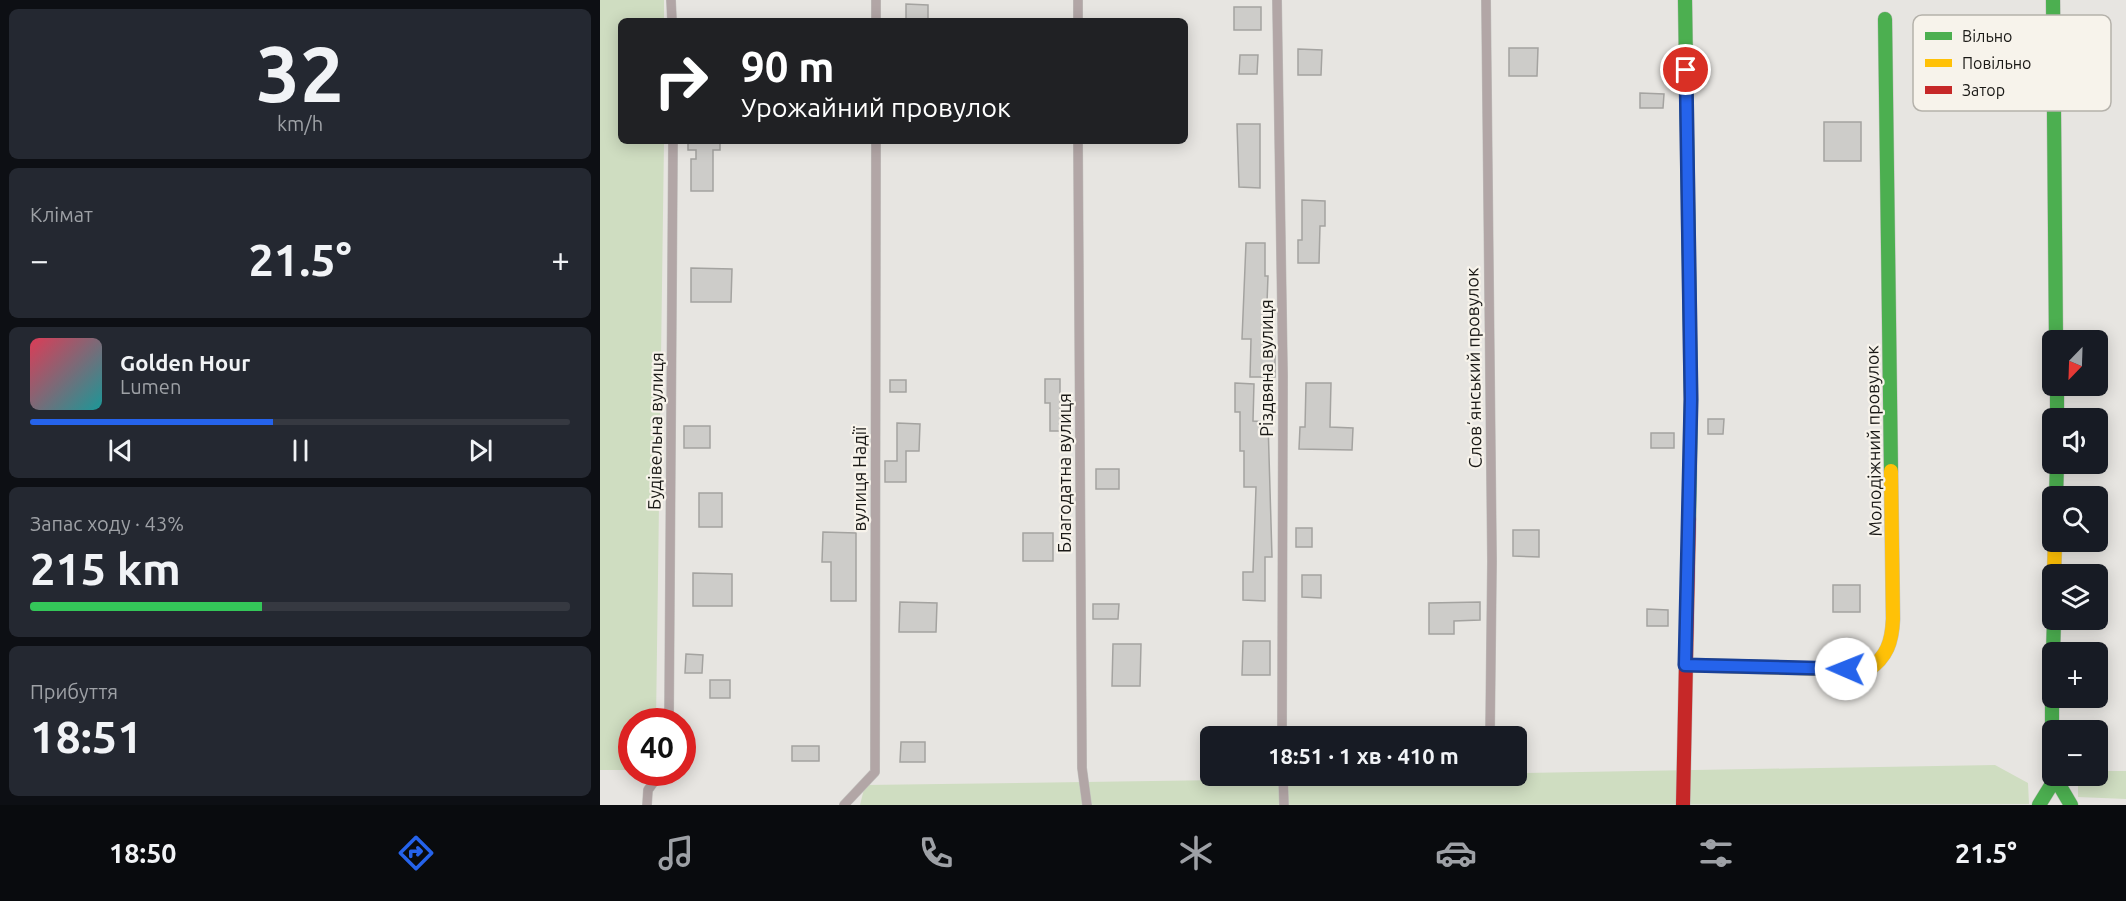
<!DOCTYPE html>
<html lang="uk">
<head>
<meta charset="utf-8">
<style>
  body { margin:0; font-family:Ubuntu,sans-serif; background:#242831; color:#f1f3f6; height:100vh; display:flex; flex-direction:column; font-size:22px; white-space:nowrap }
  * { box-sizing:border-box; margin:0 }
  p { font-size:20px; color:#9ea1a6 }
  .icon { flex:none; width:33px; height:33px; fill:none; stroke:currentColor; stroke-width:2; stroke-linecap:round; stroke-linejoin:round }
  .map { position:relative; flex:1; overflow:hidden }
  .side { display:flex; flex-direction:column; gap:9px; padding:9px; background:#0d0f14; width:600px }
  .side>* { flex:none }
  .guide { position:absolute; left:18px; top:18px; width:570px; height:126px; border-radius:9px; box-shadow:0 3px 15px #0003; background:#202124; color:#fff; overflow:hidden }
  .needle { width:39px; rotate:203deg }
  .controls { position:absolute; left:1442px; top:330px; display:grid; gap:12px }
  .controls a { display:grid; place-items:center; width:66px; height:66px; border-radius:9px; background:#171b24; box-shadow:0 3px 15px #0003; font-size:30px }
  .speed { position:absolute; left:18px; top:708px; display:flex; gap:12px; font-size:30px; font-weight:700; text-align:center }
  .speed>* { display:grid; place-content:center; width:78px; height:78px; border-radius:50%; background:#171b24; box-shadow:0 3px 15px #0003; line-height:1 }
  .speed .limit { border:9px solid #d22; background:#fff; color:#111 }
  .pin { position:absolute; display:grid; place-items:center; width:51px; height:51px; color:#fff; margin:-26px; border:3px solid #fff; border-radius:50%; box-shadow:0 2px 6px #0007 }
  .me { position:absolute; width:66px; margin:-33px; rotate:271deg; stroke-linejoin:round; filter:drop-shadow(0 0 4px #0008) }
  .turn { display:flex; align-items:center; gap:21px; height:126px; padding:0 24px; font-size:27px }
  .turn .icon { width:78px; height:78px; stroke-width:2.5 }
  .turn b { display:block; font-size:42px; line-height:51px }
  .big { font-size:45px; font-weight:700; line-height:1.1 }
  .side .tile { flex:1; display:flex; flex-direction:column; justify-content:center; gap:9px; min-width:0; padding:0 21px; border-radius:9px; background:#242831 }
  .side .dial { align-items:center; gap:0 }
  .dial b { font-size:78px; line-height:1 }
  .song { display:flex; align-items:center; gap:18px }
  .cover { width:72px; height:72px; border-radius:9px; background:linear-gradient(135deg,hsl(350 70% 55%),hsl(180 70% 35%)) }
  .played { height:6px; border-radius:3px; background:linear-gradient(90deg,#2563eb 45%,#363941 45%) }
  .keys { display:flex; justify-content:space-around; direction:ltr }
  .heat { display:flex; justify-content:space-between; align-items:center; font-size:33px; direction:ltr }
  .charge { height:9px; border-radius:4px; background:linear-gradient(90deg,#34c759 43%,#363941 0) }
  .trip { position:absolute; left:600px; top:726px; width:327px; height:60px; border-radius:9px; background:#171b24; box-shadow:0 3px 15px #0003; font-weight:700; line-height:60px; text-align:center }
  .menu { display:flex; height:96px; justify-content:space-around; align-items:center; background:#090b0e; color:#9ea1a6 }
  .menu .icon { width:42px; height:42px }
  .menu .current { color:#2563eb }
  .menu b { font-size:27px; color:#f1f3f6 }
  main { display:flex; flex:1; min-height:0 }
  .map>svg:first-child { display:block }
  .green { fill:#cfddc1 }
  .building { fill:#cdccc9; stroke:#a4a3a0; stroke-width:1.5 }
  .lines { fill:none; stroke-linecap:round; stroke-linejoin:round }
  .street-casing { stroke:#c1c0bd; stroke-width:10 }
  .fast-casing { stroke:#c1c0bd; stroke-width:15 }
  .slow-casing { stroke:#c1c0bd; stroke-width:15 }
  .jam-casing { stroke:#c1c0bd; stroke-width:15 }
  .street { stroke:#b2a6a6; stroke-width:9 }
  .fast { stroke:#4caf50; stroke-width:14 }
  .slow { stroke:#ffc107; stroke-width:14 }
  .jam { stroke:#c62828; stroke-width:14 }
  .route-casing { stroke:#184099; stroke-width:15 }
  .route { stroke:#2563eb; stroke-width:10 }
  .labels { text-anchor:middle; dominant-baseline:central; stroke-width:4.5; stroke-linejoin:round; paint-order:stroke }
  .street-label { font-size:18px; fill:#1a1916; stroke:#f7f3eb }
  .key { fill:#f7f3eb; stroke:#b5b2ab; stroke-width:1.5 }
  .key-label { font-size:16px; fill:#1a1916 }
</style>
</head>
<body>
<main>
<section class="side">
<div class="tile dial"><b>32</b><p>km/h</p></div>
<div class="tile"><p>Клімат</p>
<div class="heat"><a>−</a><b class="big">21.5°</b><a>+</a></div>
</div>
<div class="tile">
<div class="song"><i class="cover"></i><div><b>Golden Hour</b><p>Lumen</p></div></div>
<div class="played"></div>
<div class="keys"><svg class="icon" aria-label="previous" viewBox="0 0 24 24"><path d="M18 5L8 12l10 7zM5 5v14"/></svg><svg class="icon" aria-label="pause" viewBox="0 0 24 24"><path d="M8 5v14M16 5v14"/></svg><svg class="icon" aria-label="next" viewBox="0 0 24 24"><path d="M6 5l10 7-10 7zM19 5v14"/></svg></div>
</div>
<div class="tile"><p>Запас ходу · 43%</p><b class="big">215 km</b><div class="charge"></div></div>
<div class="tile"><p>Прибуття</p><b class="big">18:51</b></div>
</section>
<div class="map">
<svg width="1526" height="805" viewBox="0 0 1526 805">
  <rect width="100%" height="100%" fill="#e7e5e1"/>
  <path class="green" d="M0 0H64V21H21V141H64L56 721 32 722 31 770H0Z
    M1395 765 1428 783 1429 804 260 805 265 785 916 776 917 773Z
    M1497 771H1526V799L1478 797V776H1497Z"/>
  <path class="building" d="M306 4 328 5V21H306Z
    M634 7H661V30H634Z
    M909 48H938L937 76H909Z
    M698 49 722 50 721 75H698Z
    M640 55H658L657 74H639Z
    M1040 93 1064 94 1063 108H1040Z
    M1224 122H1261V161H1224Z
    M637 124H660V188L639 187Z
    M88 141H120V150H113V191H91V159H96V150H88Z
    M702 200 725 201V226H720L719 263H698V240H702Z
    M646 243H665V276H668L665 356H675V377H650L651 339H642Z
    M91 268 132 269 131 302H91Z
    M445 379H460V414H468V431H450V403H445Z
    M290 380H306V392H290Z
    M635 383 654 384 653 421 668 422 672 557H665V601L643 600V572H653L656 487H644V451H640V412H635Z
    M706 383H731L730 427 753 428 752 450 699 449 700 427H705Z
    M1108 419H1124L1123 434H1108Z
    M297 423 320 424 319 451H306V482H285V461H297Z
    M84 426H110V448H84Z
    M1051 433H1074V448H1051Z
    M496 469H519V489H496Z
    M99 493H122V527H99Z
    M696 528H712V547H696Z
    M913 530H939V557L913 556Z
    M223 532 256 533V601H231V562H222Z
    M423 533H453V561H423Z
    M93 573 132 574V606H93Z
    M702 575H721V598L702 597Z
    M1233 585H1260V612H1233Z
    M300 602 337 603 336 632H299Z
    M880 602V620L854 621V634H829V603Z
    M493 604H519L518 619H493Z
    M1047 609 1068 610V626H1047Z
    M643 641H670V675H642Z
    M513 644H541L540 686H512Z
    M86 654 103 655 102 673H85Z
    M110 680H130V698H110Z
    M301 742H325V762H300Z
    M192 746H219V761H192Z"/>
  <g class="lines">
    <g class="street-casing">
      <path id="street" d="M71 0 72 21
        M276 0V21
        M478 0V21
        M677 0 683 375 682 736
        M886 0 892 561 890 736
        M478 141 482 768 487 805
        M69 722 73 141
        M683 776 684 805
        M47 805 48 790 61 772
        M244 805 275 772 276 141"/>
    </g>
    <g class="fast-casing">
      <path id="fast" d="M1085 0 1091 399 1089 519
        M1453 0 1456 340
        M1285 19 1291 471
        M1457 386V418
        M1456 496 1457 464
        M1453 652 1454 620
        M1452 698V730
        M1454 776 1471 805
        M1439 805 1455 779"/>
    </g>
    <g class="slow-casing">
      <path id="slow" d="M1454 574 1455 542
        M1085 665 1268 670C1287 657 1292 642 1293 619L1291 471"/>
    </g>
    <g class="jam-casing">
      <path id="jam" d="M1083 805 1089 519"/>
    </g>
    <use href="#street" class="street"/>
    <use href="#fast" class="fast"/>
    <use href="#slow" class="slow"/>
    <use href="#jam" class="jam"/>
  </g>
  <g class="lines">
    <g class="route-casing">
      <path id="route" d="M1086 70 1091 399 1085 665 1246 669"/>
    </g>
    <use href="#route" class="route"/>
  </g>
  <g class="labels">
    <g class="street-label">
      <text transform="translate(666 368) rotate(-90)">Різдвяна вулиця</text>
      <text transform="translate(873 368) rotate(-91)">Словʼянський провулок</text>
      <text transform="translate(55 431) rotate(-89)">Будівельна вулиця</text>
      <text transform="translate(1273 441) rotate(-91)">Молодіжний провулок</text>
      <text transform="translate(464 473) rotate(-90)">Благодатна вулиця</text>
      <text transform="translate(259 479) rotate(-90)">вулиця Надії</text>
    </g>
  </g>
  <rect x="1313" y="15" width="198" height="96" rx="9" class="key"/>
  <rect x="1325" y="32" width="27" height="8" fill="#4caf50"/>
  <rect x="1325" y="59" width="27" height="8" fill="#ffc107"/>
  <rect x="1325" y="86" width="27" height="8" fill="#c62828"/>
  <g class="key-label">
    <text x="1362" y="42">Вільно</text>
    <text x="1362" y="69">Повільно</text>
    <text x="1362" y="96">Затор</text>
  </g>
</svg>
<div class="controls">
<a><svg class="needle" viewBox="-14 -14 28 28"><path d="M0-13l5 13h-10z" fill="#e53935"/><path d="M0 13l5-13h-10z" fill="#9ea1a6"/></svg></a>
<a><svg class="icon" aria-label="sound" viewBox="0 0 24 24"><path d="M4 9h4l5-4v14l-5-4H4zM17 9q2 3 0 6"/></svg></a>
<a><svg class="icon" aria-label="search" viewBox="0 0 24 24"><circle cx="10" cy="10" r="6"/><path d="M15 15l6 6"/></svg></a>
<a><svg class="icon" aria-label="layers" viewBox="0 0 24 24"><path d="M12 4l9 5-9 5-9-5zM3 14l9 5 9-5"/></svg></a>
<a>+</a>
<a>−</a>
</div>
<div class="speed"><div class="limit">40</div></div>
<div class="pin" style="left:1086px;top:70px;background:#d93025"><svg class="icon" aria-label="arrive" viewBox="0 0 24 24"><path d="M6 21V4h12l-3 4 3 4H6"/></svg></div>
<svg class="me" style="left:1246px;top:669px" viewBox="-20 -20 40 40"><circle r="19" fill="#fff"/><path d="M0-13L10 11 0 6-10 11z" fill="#2563eb"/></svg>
<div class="trip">18:51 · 1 хв · 410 m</div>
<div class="guide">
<div class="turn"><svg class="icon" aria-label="right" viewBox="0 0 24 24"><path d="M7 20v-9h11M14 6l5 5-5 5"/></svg><div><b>90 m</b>Урожайний провулок</div></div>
</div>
</div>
</main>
<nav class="menu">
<b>18:50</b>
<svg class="icon current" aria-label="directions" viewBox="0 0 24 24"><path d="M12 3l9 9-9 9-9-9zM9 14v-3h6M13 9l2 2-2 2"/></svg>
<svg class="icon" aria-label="music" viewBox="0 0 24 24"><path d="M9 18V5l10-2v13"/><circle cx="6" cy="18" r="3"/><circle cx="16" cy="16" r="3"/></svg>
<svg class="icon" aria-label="phone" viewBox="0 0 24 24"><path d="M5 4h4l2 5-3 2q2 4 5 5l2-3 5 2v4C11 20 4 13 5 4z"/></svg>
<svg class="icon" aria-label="climate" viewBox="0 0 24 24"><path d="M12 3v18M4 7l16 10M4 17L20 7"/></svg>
<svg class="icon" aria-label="car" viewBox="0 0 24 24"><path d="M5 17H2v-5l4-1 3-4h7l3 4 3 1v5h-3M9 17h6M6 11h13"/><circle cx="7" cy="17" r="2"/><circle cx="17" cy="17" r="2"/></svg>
<svg class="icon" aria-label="filters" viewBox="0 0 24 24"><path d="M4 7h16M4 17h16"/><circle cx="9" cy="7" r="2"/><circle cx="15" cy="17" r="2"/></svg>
<b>21.5°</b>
</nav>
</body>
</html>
